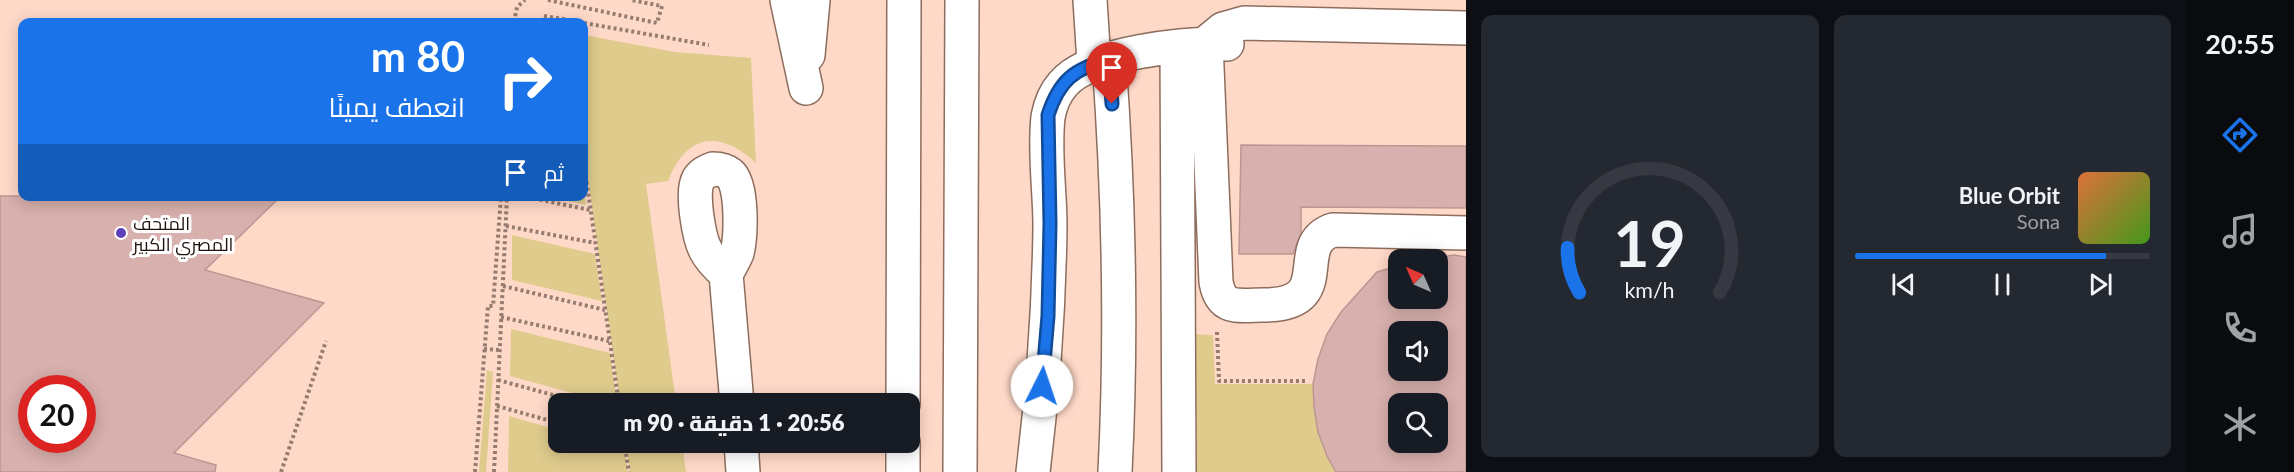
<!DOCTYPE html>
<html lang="ar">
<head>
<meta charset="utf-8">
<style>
  body { margin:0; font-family:Lato,Cairo,sans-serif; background:#242831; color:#f1f3f6; direction:rtl; height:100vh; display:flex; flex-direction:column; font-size:22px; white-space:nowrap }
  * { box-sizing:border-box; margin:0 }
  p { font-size:20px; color:#9ea1a6 }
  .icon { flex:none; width:33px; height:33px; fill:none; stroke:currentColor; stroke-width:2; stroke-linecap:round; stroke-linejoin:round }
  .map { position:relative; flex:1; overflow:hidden; direction:ltr }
  .drawer { display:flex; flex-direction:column; gap:15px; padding:15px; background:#0d0f14; width:720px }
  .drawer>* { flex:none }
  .hud { position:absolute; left:18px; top:18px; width:570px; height:183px; border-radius:12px; box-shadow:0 3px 15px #0003; direction:rtl; background:#1a73e8; color:#fff; overflow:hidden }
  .needle { width:39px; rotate:315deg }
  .fabs { position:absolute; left:1388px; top:249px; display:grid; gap:12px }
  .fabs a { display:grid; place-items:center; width:60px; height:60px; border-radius:12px; background:#171b24; box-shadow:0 3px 15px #0003; font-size:30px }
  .speed { position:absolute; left:18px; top:375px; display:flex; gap:12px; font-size:30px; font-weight:700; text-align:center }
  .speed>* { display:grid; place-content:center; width:78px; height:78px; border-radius:50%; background:#171b24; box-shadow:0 3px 15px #0003; line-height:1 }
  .speed .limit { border:9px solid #d22; background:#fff; color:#111 }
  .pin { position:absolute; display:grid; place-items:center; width:51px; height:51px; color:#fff; margin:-62px -26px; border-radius:50% 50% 50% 0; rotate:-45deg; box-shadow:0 0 6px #0007 }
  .pin .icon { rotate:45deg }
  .me { position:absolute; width:66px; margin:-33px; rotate:4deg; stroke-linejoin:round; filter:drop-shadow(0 0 4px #0008) }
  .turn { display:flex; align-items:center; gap:21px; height:126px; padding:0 24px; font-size:27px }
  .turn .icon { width:78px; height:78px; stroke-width:2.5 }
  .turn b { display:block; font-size:42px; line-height:51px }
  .then { display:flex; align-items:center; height:57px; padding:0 24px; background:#0003; gap:12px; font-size:22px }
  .drawer .card { flex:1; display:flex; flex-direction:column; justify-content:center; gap:9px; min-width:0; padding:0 21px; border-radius:12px; background:#242831 }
  .drawer .dial { align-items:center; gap:0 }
  .dial svg { height:156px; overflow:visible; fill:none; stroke:#363941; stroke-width:7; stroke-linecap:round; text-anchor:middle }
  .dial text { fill:#f1f3f6; stroke:none }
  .song { display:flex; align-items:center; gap:18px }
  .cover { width:72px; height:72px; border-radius:9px; background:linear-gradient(135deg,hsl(20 70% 55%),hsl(100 70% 35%)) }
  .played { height:6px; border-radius:3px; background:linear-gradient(90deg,#1a73e8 85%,#363941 85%) }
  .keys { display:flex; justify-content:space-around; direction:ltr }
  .drawer .tiles { flex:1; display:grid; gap:15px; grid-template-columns:repeat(2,1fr) }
  .trip { position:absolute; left:548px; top:393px; width:372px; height:60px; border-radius:12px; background:#171b24; box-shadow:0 3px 15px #0003; font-weight:800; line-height:60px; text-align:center; direction:rtl }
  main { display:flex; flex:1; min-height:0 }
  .tab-bar { display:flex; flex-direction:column; width:108px; justify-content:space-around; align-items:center; background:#090b0e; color:#9ea1a6 }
  .tab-bar .icon { width:42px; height:42px }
  .tab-bar .current { color:#1a73e8 }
  .tab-bar b { font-size:27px; color:#f1f3f6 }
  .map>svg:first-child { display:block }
  .green { fill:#dfcb8c }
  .building { fill:#d8b0ad; stroke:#bd9693; stroke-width:1.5; fill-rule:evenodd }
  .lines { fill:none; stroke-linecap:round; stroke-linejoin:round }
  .minor-casing { stroke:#8d6d5d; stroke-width:36 }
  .path { stroke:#967c70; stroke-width:4; stroke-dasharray:3 3; stroke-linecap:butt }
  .minor { stroke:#fff; stroke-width:33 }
  .route-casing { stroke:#114b97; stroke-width:15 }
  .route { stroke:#1a73e8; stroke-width:10 }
  .poi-dot { fill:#6040b8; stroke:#fff; stroke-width:2 }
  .labels { text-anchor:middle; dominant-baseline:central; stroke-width:6; stroke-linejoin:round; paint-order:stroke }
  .poi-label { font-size:18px; fill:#20130d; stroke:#fff; text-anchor:start }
</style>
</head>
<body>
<main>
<nav class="tab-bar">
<b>20:55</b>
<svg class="icon current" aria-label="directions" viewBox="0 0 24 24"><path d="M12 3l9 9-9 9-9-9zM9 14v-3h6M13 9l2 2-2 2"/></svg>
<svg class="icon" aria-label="music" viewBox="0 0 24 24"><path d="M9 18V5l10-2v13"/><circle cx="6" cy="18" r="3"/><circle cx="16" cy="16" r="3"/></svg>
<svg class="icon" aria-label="phone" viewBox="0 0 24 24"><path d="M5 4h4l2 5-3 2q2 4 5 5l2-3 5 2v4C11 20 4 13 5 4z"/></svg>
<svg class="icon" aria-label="climate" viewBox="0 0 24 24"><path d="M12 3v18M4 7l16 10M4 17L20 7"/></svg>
</nav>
<section class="drawer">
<div class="tiles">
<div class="card">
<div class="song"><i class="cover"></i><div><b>Blue Orbit</b><p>Sona</p></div></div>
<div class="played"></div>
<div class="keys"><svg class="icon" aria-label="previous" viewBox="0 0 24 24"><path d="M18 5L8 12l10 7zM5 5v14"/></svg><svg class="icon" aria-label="pause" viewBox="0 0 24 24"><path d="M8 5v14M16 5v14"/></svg><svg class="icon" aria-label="next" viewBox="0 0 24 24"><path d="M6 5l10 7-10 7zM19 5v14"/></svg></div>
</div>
<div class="card dial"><svg viewBox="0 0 100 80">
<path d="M14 69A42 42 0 1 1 86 69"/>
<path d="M14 69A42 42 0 0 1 8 46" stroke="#1a73e8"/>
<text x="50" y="56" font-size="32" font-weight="700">19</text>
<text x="50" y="72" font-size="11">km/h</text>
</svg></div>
</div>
</section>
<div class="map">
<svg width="1466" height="472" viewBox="0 0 1466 472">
  <rect width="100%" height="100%" fill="#ffd9c8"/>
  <path class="green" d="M584 35 675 52 751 58 756 163C720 130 687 133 668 181L646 184 676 403H620L584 151Z
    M584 183 586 205 549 197 584 196Z
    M512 235 595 254 602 301 512 280Z
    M511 329 610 353 617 403H609L510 376Z
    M1196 334 1213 335 1215 384H1313C1314 417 1320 444 1336 472H1197Z
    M487 370 493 372 486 472H479Z
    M509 416 558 430V442L602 443 625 449 628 472H508Z
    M626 443H682L686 472H630Z"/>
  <path class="building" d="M1241 145 1466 146V208L1301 207V233L1293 254H1239Z
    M0 196H281L205 270 324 303 174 453 216 465 215 472H0ZM32 388H82V440H32Z
    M1454 255 1466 257V472H1336L1327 456 1318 432 1314 407 1313 384 1318 359 1327 334 1341 312 1377 272 1398 266V298H1437V260H1422ZM1398 332H1437V370H1398ZM1398 404H1437V442H1398Z"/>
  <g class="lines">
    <g class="minor-casing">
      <path id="minor" d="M787 0 806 88
        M1090 0 1094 63
        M1466 28 1244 23 1223 29 1206 43 1216 282C1218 293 1222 303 1235 305 1244 306 1254 305 1263 305 1340 305 1288 245 1333 230L1466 233
        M1177 47 1179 472
        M808 55 813 0
        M1109 60C1119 198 1122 334 1115 472
        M713 169C719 169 725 170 730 174 743 185 741 237 737 253 734 260 730 267 726 274 718 267 710 259 705 249 699 237 691 192 698 180 701 174 706 172 713 169Z
        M726 274 737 404
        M903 404 904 0
        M741 442 743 472
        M903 442V472
        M960 472 962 0
        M1033 472C1043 390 1049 309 1050 226 1050 191 1044 153 1048 117 1050 106 1055 93 1063 84 1089 52 1187 43 1227 44"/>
    </g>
    <path class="path" d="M548 0 657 23 662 6 631 0
      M544 16 582 22
      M514 22 517 7 525 0
      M584 23 709 45
      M584 164 619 404
      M522 196 590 210
      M506 226 595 243
      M503 286 605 310
      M501 317 609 341
      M1217 332 1219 381H1306
      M484 349 500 350
      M498 380 586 404
      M497 406 558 423
      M624 442 629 472
      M281 472 326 341
      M475 472 488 306H493L501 196
      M494 472 507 196"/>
    <use href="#minor" class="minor"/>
  </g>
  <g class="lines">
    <g class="route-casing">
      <path id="route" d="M1042 386 1048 316 1050 224 1048 115C1059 81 1074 68 1109 60L1112 104"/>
    </g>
    <use href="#route" class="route"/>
  </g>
  <circle class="poi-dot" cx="121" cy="233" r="6"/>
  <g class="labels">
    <g class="poi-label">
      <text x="133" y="223">المتحف<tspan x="133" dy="21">المصري الكبير</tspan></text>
    </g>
  </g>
</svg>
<div class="fabs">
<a><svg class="needle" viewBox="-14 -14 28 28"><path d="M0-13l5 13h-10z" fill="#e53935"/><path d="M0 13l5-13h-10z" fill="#9ea1a6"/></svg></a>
<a><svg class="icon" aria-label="sound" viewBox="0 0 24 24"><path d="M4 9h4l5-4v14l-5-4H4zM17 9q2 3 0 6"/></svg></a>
<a><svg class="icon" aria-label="search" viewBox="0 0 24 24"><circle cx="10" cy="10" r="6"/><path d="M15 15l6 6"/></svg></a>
</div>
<div class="speed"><div class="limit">20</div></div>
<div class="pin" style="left:1112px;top:104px;background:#d93025"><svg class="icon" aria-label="arrive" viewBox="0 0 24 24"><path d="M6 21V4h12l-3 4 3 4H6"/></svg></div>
<svg class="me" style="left:1042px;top:386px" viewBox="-20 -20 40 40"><circle r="19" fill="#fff"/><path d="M0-13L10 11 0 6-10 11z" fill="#1a73e8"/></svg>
<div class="trip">20:56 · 1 دقيقة · 90 m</div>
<div class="hud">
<div class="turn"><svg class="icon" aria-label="right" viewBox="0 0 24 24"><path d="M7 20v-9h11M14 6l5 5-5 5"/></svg><div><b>80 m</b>انعطف يمينًا</div></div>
<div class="then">ثم<svg class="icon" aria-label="arrive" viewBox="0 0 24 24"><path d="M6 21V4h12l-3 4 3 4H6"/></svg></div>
</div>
</div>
</main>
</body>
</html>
